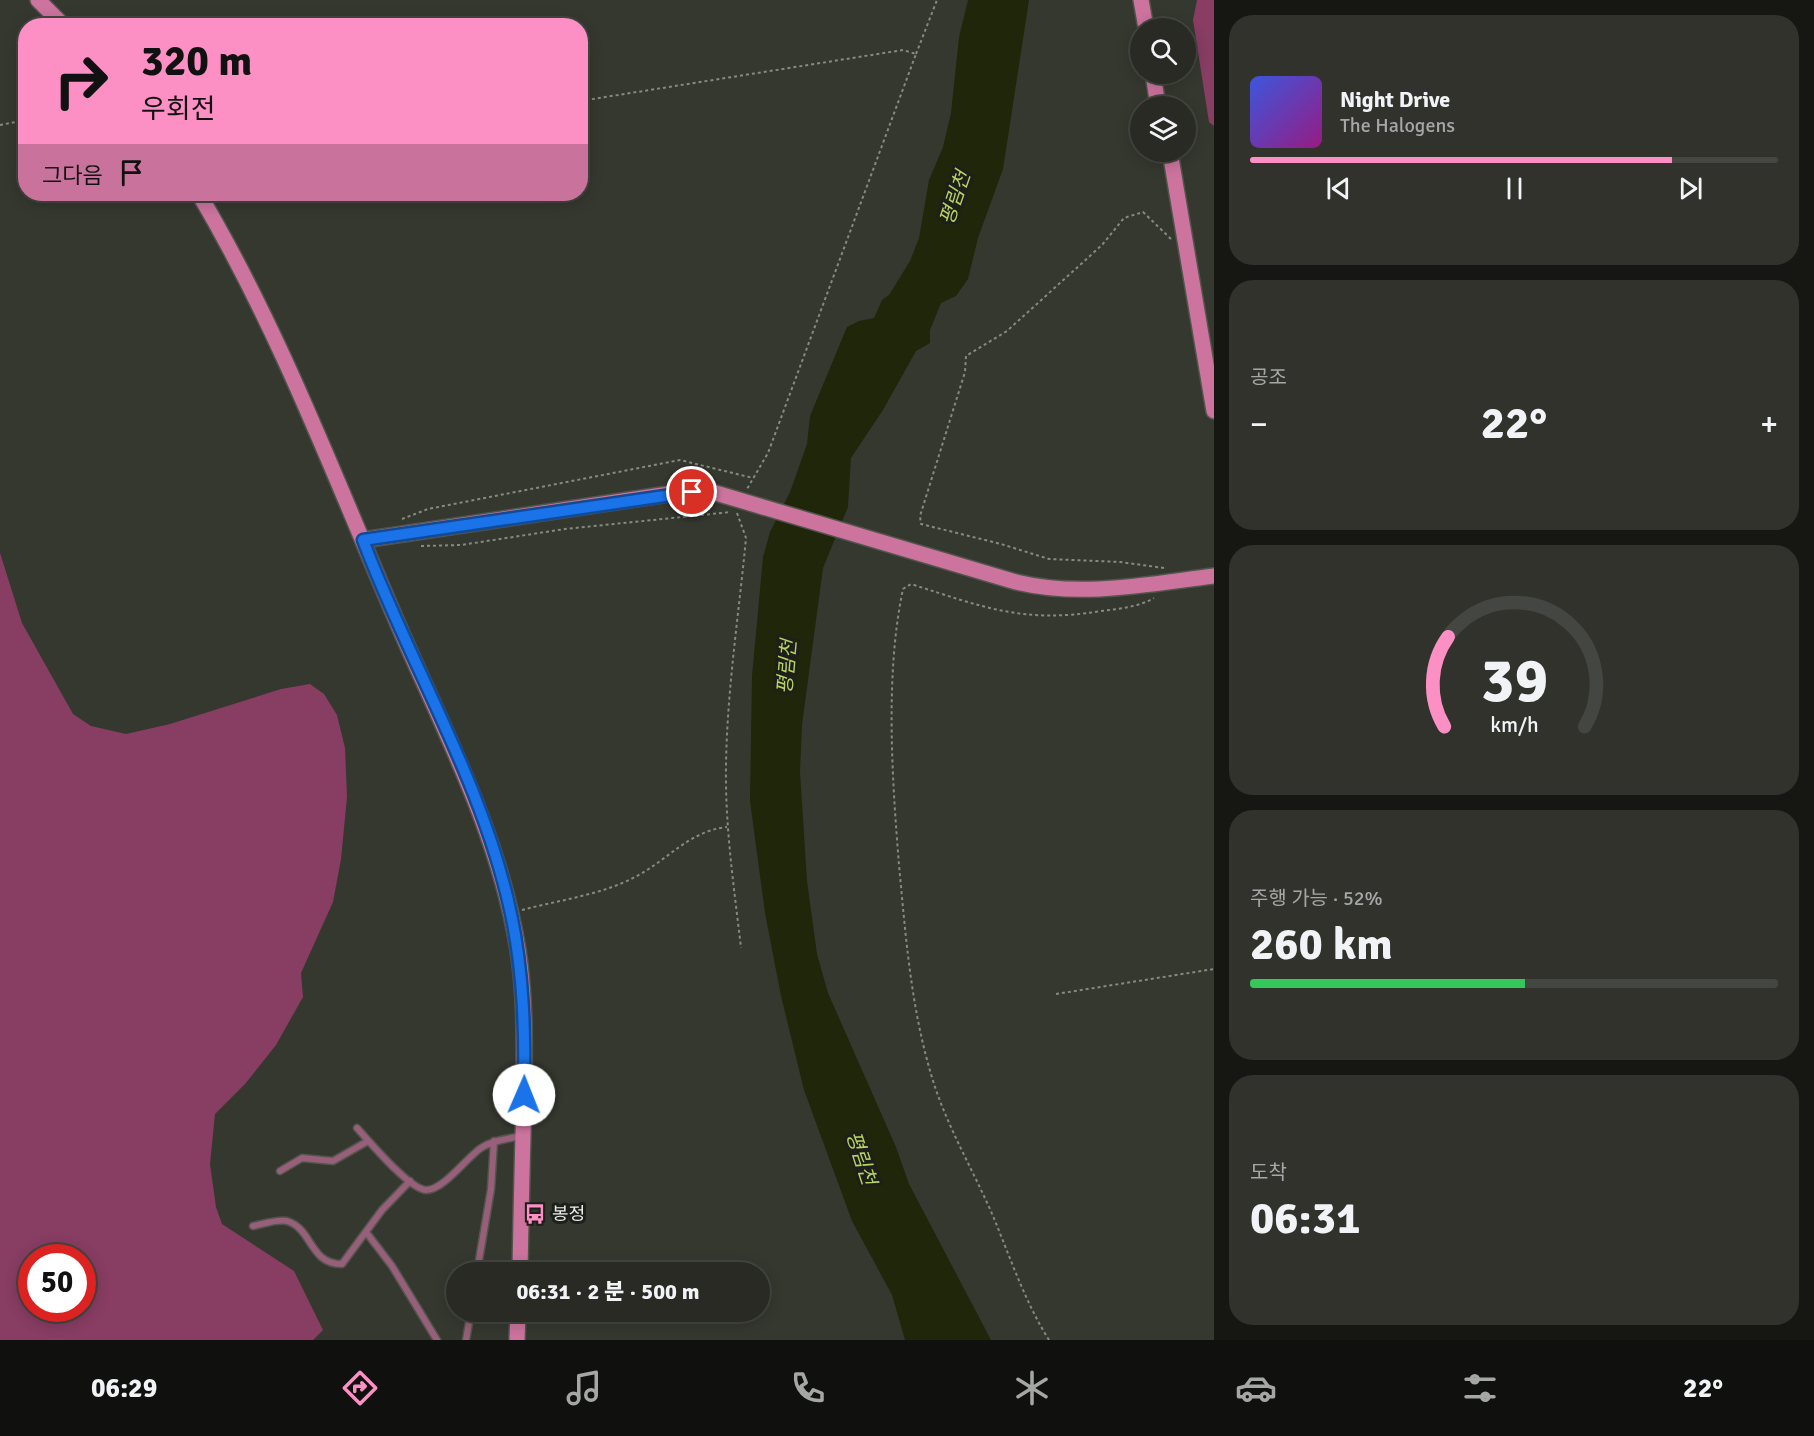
<!DOCTYPE html>
<html lang="ko">
<head>
<meta charset="utf-8">
<style>
  body { margin:0; font-family:Signika,"Noto Sans KR",sans-serif; background:#30322b; color:#f1f3f6; height:100vh; display:flex; flex-direction:column; font-size:22px; white-space:nowrap }
  * { box-sizing:border-box; margin:0 }
  p { font-size:20px; color:#a5a7a6 }
  .icon { flex:none; width:33px; height:33px; fill:none; stroke:currentColor; stroke-width:2; stroke-linecap:round; stroke-linejoin:round }
  .map { position:relative; flex:1; overflow:hidden }
  .side { display:flex; flex-direction:column; gap:15px; padding:15px; background:#161713; width:600px }
  .side>* { flex:none }
  .banner { position:absolute; left:18px; top:18px; width:570px; height:183px; border-radius:24px; box-shadow:0 3px 15px #0003,0 0 0 2px #444641; background:#fc8fc3; color:#111; overflow:hidden }
  .tools { position:absolute; left:1130px; top:18px; display:grid; gap:12px }
  .tools a { display:grid; place-items:center; width:66px; height:66px; border-radius:50%; background:#282a23; box-shadow:0 3px 15px #0003,0 0 0 2px #444641; font-size:30px }
  .speed { position:absolute; left:18px; top:1244px; display:flex; gap:12px; font-size:30px; font-weight:700; text-align:center }
  .speed>* { display:grid; place-content:center; width:78px; height:78px; border-radius:50%; background:#282a23; box-shadow:0 3px 15px #0003,0 0 0 2px #444641; line-height:1 }
  .speed .limit { border:9px solid #d22; background:#fff; color:#111 }
  .pin { position:absolute; display:grid; place-items:center; width:51px; height:51px; color:#fff; margin:-26px; border:3px solid #fff; border-radius:50%; box-shadow:0 2px 6px #0007 }
  .me { position:absolute; width:66px; margin:-33px; rotate:1deg; stroke-linejoin:round; filter:drop-shadow(0 0 4px #0008) }
  .turn { display:flex; align-items:center; gap:21px; height:126px; padding:0 24px; font-size:27px }
  .turn .icon { width:78px; height:78px; stroke-width:2.5 }
  .turn b { display:block; font-size:42px; line-height:51px }
  .then { display:flex; align-items:center; height:57px; padding:0 24px; background:#0003; gap:12px; font-size:22px }
  .big { font-size:45px; font-weight:800; line-height:1.1 }
  .side .tile { flex:1; display:flex; flex-direction:column; justify-content:center; gap:9px; min-width:0; padding:0 21px; border-radius:24px; background:#30322b }
  .side .dial { align-items:center; gap:0 }
  .dial svg { height:156px; overflow:visible; fill:none; stroke:#444641; stroke-width:7; stroke-linecap:round; text-anchor:middle }
  .dial text { fill:#f1f3f6; stroke:none }
  .song { display:flex; align-items:center; gap:18px }
  .cover { width:72px; height:72px; border-radius:9px; background:linear-gradient(135deg,hsl(230 70% 55%),hsl(310 70% 35%)) }
  .played { height:6px; border-radius:3px; background:linear-gradient(90deg,#fc8fc3 80%,#444641 80%) }
  .keys { display:flex; justify-content:space-around; direction:ltr }
  .heat { display:flex; justify-content:space-between; align-items:center; font-size:33px; direction:ltr }
  .charge { height:9px; border-radius:4px; background:linear-gradient(90deg,#34c759 52%,#444641 0) }
  .trip { position:absolute; left:446px; top:1262px; width:324px; height:60px; border-radius:30px; background:#282a23; box-shadow:0 3px 15px #0003,0 0 0 2px #444641; font-weight:800; line-height:60px; text-align:center }
  .tabs { display:flex; height:96px; justify-content:space-around; align-items:center; background:#10110e; color:#a5a7a6 }
  .tabs .icon { width:42px; height:42px }
  .tabs .current { color:#fc8fc3 }
  .tabs b { font-size:27px; color:#f1f3f6 }
  main { display:flex; flex:1; min-height:0 }
  .map>svg:first-child { display:block }
  .green { fill:#883d63; fill-rule:evenodd }
  .water { fill:#1f260a }
  .lines { fill:none; stroke-linecap:round; stroke-linejoin:round }
  .lane-casing { stroke:#52554c; stroke-width:9 }
  .secondary-casing { stroke:#52554c; stroke-width:18 }
  .path { stroke:#878a82; stroke-width:2; stroke-dasharray:3 3; stroke-linecap:butt }
  .lane { stroke:#975f79; stroke-width:6 }
  .secondary { stroke:#cc749e; stroke-width:15 }
  .route-casing { stroke:#114b97; stroke-width:15 }
  .route { stroke:#1a73e8; stroke-width:10 }
  .labels { text-anchor:middle; dominant-baseline:central; stroke-width:6; stroke-linejoin:round; paint-order:stroke }
  .poi-label { font-size:18px; fill:#eaece6; stroke:#1e1f1b; text-anchor:start }
  .water-label { font-size:20px; font-style:italic; fill:#b7d45d; stroke:#1e1f1b }
</style>
</head>
<body>
<main>
<div class="map">
<svg width="1214" height="1340" viewBox="0 0 1214 1340">
  <rect width="100%" height="100%" fill="#35382f"/>
  <path class="green" d="M1197 0H1214V126L1209 122 1193 20Z
    M0 553 22 623 73 714 91 726 126 734 170 724 281 689 310 684 324 694 337 715 345 748 347 797 341 859 333 902 301 973 303 997 276 1045 245 1084 215 1114 210 1164 216 1207 222 1224 294 1271 323 1330 313 1340H0ZM32 1257H82V1308H32Z"/>
  <path class="water" d="M968 0H1029L1003 169 978 238 968 279 956 296 941 303 930 330V343L916 351 883 410 851 458 848 507 823 568 802 725 800 772 807 881 817 954 828 993 896 1147 909 1184 991 1340H905L892 1295 852 1221 804 1090 781 996 765 913 750 801 752 676 763 557 770 532 790 492 807 444 810 416 847 327 859 321 874 318 882 300 889 295 910 261 919 238 929 180 943 147 951 113 959 37Z"/>
  <g class="lines">
    <g class="lane-casing">
      <path id="lane" d="M357 1128C370 1142 409 1189 426 1190 444 1190 467 1157 481 1148 493 1140 508 1139 521 1136
        M280 1171 302 1158 333 1161 368 1141
        M253 1226C263 1224 277 1219 287 1221 313 1229 309 1264 342 1264L382 1210 410 1181
        M366 1232 392 1266 437 1340
        M477 1272 491 1189 494 1141
        M466 1340 471 1311"/>
    </g>
    <g class="secondary-casing">
      <path id="secondary" d="M38 0 64 26
        M1141 0 1146 28
        M1153 74 1158 106
        M1170 152 1214 411
        M199 194C279 329 335 478 397 622 443 729 499 833 518 950 526 1001 524 1053 524 1105 522 1161 521 1216 520 1272
        M363 540 675 493 709 491 1016 582C1081 598 1149 584 1214 576
        M517 1340 518 1311"/>
    </g>
    <path class="path" d="M916 54 937 0
      M580 101 903 50 916 54 768 453 747 489
      M0 125 26 120
      M737 513 746 538C739 613 727 690 726 766 725 827 734 887 741 948
      M402 519 428 509 680 460 753 478
      M421 546 461 545 565 529 731 512
      M1164 568 1120 562 1049 559 1001 544 921 524 920 516 965 372 966 356 1007 331 1102 245 1124 218 1143 212 1171 239
      M522 910C559 900 601 895 635 877 668 860 689 831 727 827
      M1056 994 1214 969
      M1049 1340C1025 1302 1010 1257 993 1216 974 1172 949 1130 934 1084 911 1011 906 939 899 865 892 778 885 674 903 589L911 584C983 607 1023 624 1101 611 1119 609 1138 607 1154 598"/>
    <use href="#lane" class="lane"/>
    <use href="#secondary" class="secondary"/>
  </g>
  <g class="lines">
    <g class="route-casing">
      <path id="route" d="M524 1095C525 1034 524 974 511 914 483 782 410 665 363 540L692 492"/>
    </g>
    <use href="#route" class="route"/>
  </g>
  <defs>
    <g id="bus-bare" transform="scale(1.62)"><path d="M-5-6H5V4H4V6H2V4H-2V6H-4V4H-5ZM-3.5-4V0h7V-4ZM-3.5 1.2v1.5H-2V1.2ZM2 1.2v1.5H3.5V1.2Z" fill="#fc8fc3" stroke="#1e1f1b" stroke-width="2.5" paint-order="stroke"/></g>
  </defs>
  <g fill-rule="evenodd">
    <use href="#bus-bare" x="535" y="1214"/>
  </g>
  <g class="labels">
    <g class="poi-label">
      <text x="552" y="1214">봉정</text>
    </g>
    <g class="water-label">
      <text transform="translate(955 198) rotate(-71)">평림천</text>
      <text transform="translate(787 667) rotate(-85)">평림천</text>
      <text transform="translate(861 1158) rotate(72)">평림천</text>
    </g>
  </g>
</svg>
<div class="tools">
<a><svg class="icon" aria-label="search" viewBox="0 0 24 24"><circle cx="10" cy="10" r="6"/><path d="M15 15l6 6"/></svg></a>
<a><svg class="icon" aria-label="layers" viewBox="0 0 24 24"><path d="M12 4l9 5-9 5-9-5zM3 14l9 5 9-5"/></svg></a>
</div>
<div class="speed"><div class="limit">50</div></div>
<div class="pin" style="left:692px;top:492px;background:#d93025"><svg class="icon" aria-label="arrive" viewBox="0 0 24 24"><path d="M6 21V4h12l-3 4 3 4H6"/></svg></div>
<svg class="me" style="left:524px;top:1095px" viewBox="-20 -20 40 40"><circle r="19" fill="#fff"/><path d="M0-13L10 11 0 6-10 11z" fill="#1a73e8"/></svg>
<div class="trip">06:31 · 2 분 · 500 m</div>
<div class="banner">
<div class="turn"><svg class="icon" aria-label="right" viewBox="0 0 24 24"><path d="M7 20v-9h11M14 6l5 5-5 5"/></svg><div><b>320 m</b>우회전</div></div>
<div class="then">그다음<svg class="icon" aria-label="arrive" viewBox="0 0 24 24"><path d="M6 21V4h12l-3 4 3 4H6"/></svg></div>
</div>
</div>
<section class="side">
<div class="tile">
<div class="song"><i class="cover"></i><div><b>Night Drive</b><p>The Halogens</p></div></div>
<div class="played"></div>
<div class="keys"><svg class="icon" aria-label="previous" viewBox="0 0 24 24"><path d="M18 5L8 12l10 7zM5 5v14"/></svg><svg class="icon" aria-label="pause" viewBox="0 0 24 24"><path d="M8 5v14M16 5v14"/></svg><svg class="icon" aria-label="next" viewBox="0 0 24 24"><path d="M6 5l10 7-10 7zM19 5v14"/></svg></div>
</div>
<div class="tile"><p>공조</p>
<div class="heat"><a>−</a><b class="big">22°</b><a>+</a></div>
</div>
<div class="tile dial"><svg viewBox="0 0 100 80">
<path d="M14 69A42 42 0 1 1 86 69"/>
<path d="M14 69A42 42 0 0 1 16 23" stroke="#fc8fc3"/>
<text x="50" y="56" font-size="32" font-weight="700">39</text>
<text x="50" y="72" font-size="11">km/h</text>
</svg></div>
<div class="tile"><p>주행 가능 · 52%</p><b class="big">260 km</b><div class="charge"></div></div>
<div class="tile"><p>도착</p><b class="big">06:31</b></div>
</section>
</main>
<nav class="tabs">
<b>06:29</b>
<svg class="icon current" aria-label="directions" viewBox="0 0 24 24"><path d="M12 3l9 9-9 9-9-9zM9 14v-3h6M13 9l2 2-2 2"/></svg>
<svg class="icon" aria-label="music" viewBox="0 0 24 24"><path d="M9 18V5l10-2v13"/><circle cx="6" cy="18" r="3"/><circle cx="16" cy="16" r="3"/></svg>
<svg class="icon" aria-label="phone" viewBox="0 0 24 24"><path d="M5 4h4l2 5-3 2q2 4 5 5l2-3 5 2v4C11 20 4 13 5 4z"/></svg>
<svg class="icon" aria-label="climate" viewBox="0 0 24 24"><path d="M12 3v18M4 7l16 10M4 17L20 7"/></svg>
<svg class="icon" aria-label="car" viewBox="0 0 24 24"><path d="M5 17H2v-5l4-1 3-4h7l3 4 3 1v5h-3M9 17h6M6 11h13"/><circle cx="7" cy="17" r="2"/><circle cx="17" cy="17" r="2"/></svg>
<svg class="icon" aria-label="filters" viewBox="0 0 24 24"><path d="M4 7h16M4 17h16"/><circle cx="9" cy="7" r="2"/><circle cx="15" cy="17" r="2"/></svg>
<b>22°</b>
</nav>
</body>
</html>
